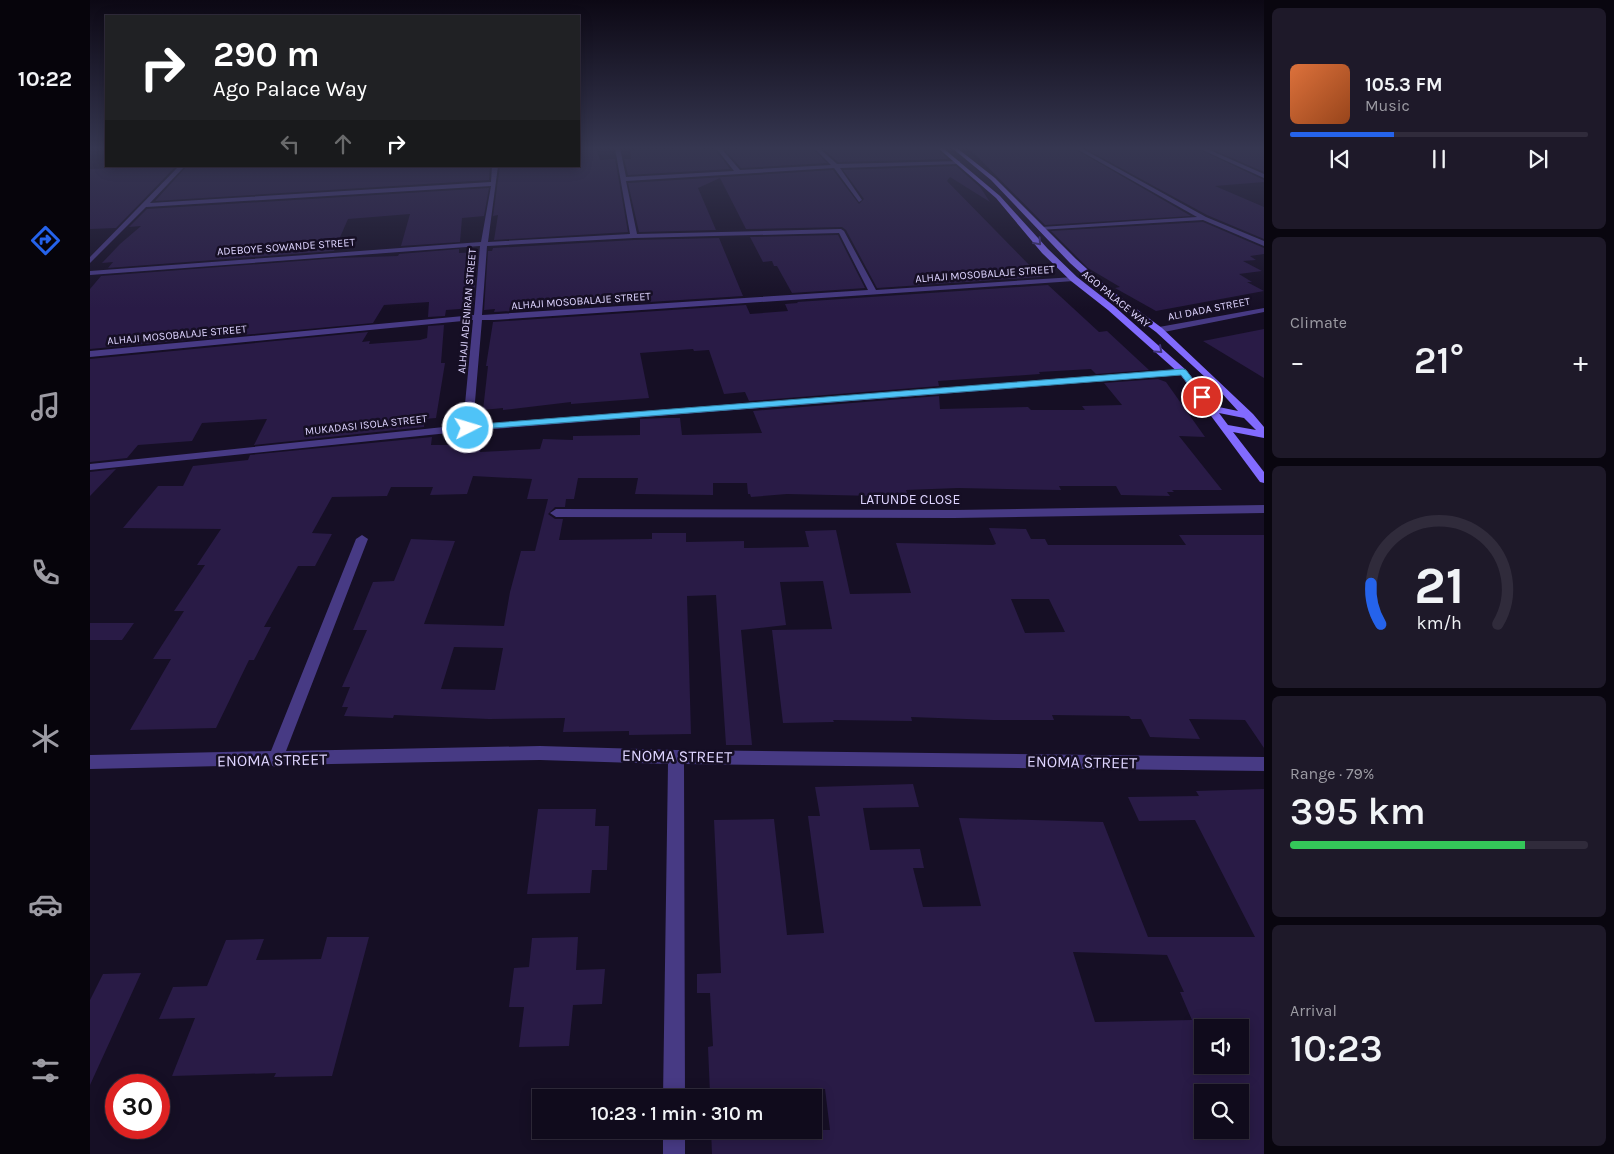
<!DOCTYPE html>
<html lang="en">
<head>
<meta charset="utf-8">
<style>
  body { margin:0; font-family:Karla,sans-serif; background:#1e1929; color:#f1f3f6; height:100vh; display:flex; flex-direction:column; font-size:19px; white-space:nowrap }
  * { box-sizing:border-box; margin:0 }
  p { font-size:16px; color:#9c9ba3 }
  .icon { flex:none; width:28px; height:28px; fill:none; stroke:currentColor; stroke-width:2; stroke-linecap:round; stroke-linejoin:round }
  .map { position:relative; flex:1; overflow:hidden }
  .panel { display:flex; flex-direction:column; gap:8px; padding:8px; background:#09060f; width:350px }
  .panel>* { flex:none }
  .hud { position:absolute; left:15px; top:15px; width:475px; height:152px; border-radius:0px; box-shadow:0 2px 12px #0003,0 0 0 1px #302b3b; background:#202124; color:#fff; overflow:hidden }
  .buttons { position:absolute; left:1104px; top:1019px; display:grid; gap:10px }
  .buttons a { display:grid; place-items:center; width:55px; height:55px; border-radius:0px; background:#100b1c; box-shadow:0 2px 12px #0003,0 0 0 1px #302b3b; font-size:25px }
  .speed { position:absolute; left:15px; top:1074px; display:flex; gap:10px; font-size:25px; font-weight:700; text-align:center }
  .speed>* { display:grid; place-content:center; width:65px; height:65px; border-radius:50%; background:#100b1c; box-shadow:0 2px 12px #0003,0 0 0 1px #302b3b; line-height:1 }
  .speed .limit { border:8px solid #d22; background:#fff; color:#111 }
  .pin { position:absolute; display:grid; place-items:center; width:42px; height:42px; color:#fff; margin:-21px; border:2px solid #fff; border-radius:50%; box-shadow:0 1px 5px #0007 }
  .me { position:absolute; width:55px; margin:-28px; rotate:85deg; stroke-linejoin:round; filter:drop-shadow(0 0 4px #0008) }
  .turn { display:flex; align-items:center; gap:18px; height:105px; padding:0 25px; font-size:22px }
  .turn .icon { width:65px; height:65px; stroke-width:2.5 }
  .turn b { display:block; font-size:35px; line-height:42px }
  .lanes { display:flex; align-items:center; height:48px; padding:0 25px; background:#0003; justify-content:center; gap:25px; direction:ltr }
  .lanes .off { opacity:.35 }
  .big { font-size:38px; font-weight:600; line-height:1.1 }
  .panel .card { flex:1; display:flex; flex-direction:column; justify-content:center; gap:8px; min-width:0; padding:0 18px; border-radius:8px; background:#1e1929 }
  .panel .dial { align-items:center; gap:0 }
  .dial svg { height:130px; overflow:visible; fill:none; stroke:#302b3b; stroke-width:7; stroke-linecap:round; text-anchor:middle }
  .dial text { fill:#f1f3f6; stroke:none }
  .song { display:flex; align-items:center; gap:15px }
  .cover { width:60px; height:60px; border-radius:8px; background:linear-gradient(135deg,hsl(20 70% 55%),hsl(20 70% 35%)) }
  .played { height:5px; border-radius:2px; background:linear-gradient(90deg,#2563eb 35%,#302b3b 35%) }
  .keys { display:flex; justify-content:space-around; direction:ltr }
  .heat { display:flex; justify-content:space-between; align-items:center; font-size:28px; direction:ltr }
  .charge { height:8px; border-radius:4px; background:linear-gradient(90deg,#34c759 79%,#302b3b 0) }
  .trip { position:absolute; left:442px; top:1089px; width:290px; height:50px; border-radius:0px; background:#100b1c; box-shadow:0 2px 12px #0003,0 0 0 1px #302b3b; font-weight:600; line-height:50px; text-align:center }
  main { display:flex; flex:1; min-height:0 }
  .tab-bar { display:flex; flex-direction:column; width:90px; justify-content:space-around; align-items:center; background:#06040b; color:#9c9ba3 }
  .tab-bar .icon { width:35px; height:35px }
  .tab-bar .active { color:#2563eb }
  .tab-bar b { font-size:22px; color:#f1f3f6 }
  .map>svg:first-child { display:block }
  .building { fill:#291b46; fill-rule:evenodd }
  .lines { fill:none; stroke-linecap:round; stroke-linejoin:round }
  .minor { fill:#473a84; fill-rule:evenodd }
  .secondary { fill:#826bfe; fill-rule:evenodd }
  .oneway { stroke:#41347c }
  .route { fill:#4fc3f7; stroke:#337fa1 }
  .labels { text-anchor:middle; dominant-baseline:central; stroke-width:5; stroke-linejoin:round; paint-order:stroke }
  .far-street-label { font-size:11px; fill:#ded4ff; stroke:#160f25 }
  .street-label { font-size:14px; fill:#ded4ff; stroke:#160f25 }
  .near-street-label { font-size:16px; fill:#ded4ff; stroke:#160f25 }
</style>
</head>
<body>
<main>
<nav class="tab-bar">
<b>10:22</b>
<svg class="icon active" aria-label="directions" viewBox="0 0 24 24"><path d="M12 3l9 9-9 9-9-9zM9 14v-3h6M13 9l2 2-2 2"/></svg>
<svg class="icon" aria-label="music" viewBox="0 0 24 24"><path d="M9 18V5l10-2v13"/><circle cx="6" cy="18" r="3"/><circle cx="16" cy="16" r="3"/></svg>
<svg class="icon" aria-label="phone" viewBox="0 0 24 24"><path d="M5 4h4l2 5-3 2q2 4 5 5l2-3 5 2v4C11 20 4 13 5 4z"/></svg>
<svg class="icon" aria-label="climate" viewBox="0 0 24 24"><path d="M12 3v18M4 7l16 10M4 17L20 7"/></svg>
<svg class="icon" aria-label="car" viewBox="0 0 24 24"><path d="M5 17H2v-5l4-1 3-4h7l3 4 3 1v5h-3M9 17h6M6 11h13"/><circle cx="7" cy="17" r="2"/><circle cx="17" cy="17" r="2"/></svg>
<svg class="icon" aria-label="filters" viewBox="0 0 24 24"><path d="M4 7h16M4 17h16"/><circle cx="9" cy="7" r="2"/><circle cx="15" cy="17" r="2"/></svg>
</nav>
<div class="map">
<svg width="1174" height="1154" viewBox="0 0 1174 1154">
  <rect width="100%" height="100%" fill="#160f25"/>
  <path class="building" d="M489 148H506L510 160 525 159 538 232 404 240 408 215 403 216 410 166H489Z
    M600 148 625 149 640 169 538 175 534 159H541L540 150Z
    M658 148H722L737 163 651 168 634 149Z
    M732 148H846L858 159 748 162Z
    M879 148H983L1101 216 955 225Z
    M994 148H1106L1174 180V182L1125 186 1174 207V239L1117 215Z
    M1119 148H1174V172Z
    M81 166H86L26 228 0 229V169Z
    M97 166H400L399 180 65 201Z
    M866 166 890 187 900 202 860 177 857 181 951 277 787 288 756 230 752 227 656 229 630 178 608 188 626 230 549 232 538 183 743 170 769 204 774 199 753 170Z
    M399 188 394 216 372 218 370 242 311 246 320 214 258 219 244 251 18 268 23 262 12 263 30 244 51 226 39 227 57 209Z
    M1113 222 1174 248V254L1160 256 1166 260 1153 261 1172 271 1149 274 1162 282H1157L1174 291 1066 311 1025 288 1030 287 998 268 961 231Z
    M748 235 775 288 702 293 687 266H684L682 261 673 262 660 237Z
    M629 238 653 296 404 312 405 309 394 310 398 251H402L403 248 544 240Z
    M369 249V253L388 252 383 308 356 310 355 316 338 317 339 302 294 305 283 323 0 349V289L11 276 248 258 308 256 309 254Z
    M958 285 1009 332 1017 331 1059 370 1006 374 1001 369 949 372 950 374 848 381 849 386 659 401 655 392 634 394 619 350 604 351 603 349 550 353 559 398 481 404V402L413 410V408L393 410 398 366H396L403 322 656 305 660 314 698 311 695 304 708 303 707 302Z
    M354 325 351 363H355L346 418 334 419V427L164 445 177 419 112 423 102 441 48 445 37 458 0 462V359L278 332 272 342 280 341 279 344 330 340 337 338 338 326Z
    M1174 329V378L1113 341Z
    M1068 379 1076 382 1115 437 1089 436 1132 490H1082L1084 492H1077L1080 496 1031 495 1026 486H969L971 490 868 488 816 490 817 493H811L814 501H787L786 496 697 494 661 497 660 494H658L657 483H623V495L545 494 548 478H488L484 499H476L475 507H465L458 514 465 519H473L469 540 562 539V533H596V542L654 541V548L719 547 715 531 746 530 760 594 821 593 806 543 903 545 906 544 899 528 936 529 941 539H955L958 545H1096L1089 535H1174V748L1155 720 1099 719 1110 739 1060 737 1051 719H1041L1039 716 962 715 964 720H903L821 717 822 721 743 720 744 722 693 723 682 630 742 629 733 581 690 582 696 625 651 630 662 745H636L626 595 597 596 601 734 539 735V731L473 732 475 718 399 719 304 715 303 718 254 716 258 707H252L260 687H252L277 630H263L283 582 304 581 321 539 365 541 334 624 414 626 420 592 431 551H445L458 499H437L442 479 383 476 377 494 340 495 343 487H301L297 496 242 497 222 533 242 534 225 566H208L174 627H181L164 660H159L126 728 40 730 81 659H63L94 611H84L115 565H107L131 529 33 528 68 486H93L103 466 158 460 160 455 342 437 341 445H392L390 452 450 449 453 439 483 440V436L550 435V419L574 418H590L592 435 672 433 663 411 849 396 850 409 938 407 941 410H995L992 406 1032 405 1014 383ZM921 599H959L975 632 935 633ZM364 647 413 648 405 690 351 689Z
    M26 469 0 496V472Z
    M0 623H44L32 640H0Z
    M823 784 829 807 773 808 780 850 830 849 834 868H823L833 907 891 906 869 818 1013 822 1058 937H1165L1105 820 1049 821 1038 797 1109 796 1106 791 1174 789V1154H622L621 1130H740L735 1089 690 1091 691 1098H624V1094H620L618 1047 623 1046 620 993H607V974L631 973 624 820 684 819 697 935 734 933 718 816H730L725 787ZM983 952 1077 955 1094 992H1090L1102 1020 1005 1022ZM1112 1028H1150V1065H1112ZM1112 1092H1150V1130H1112Z
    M448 809H506L505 826H519L517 870H502L500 893 437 894Z
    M237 937H279L242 1076 184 1077 186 1073 82 1076 105 1018 69 1019 83 987 117 986 136 940 174 939 166 960 231 959Z
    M488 937 486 970 515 969 512 1004 483 1005 479 1046 429 1047 434 1007H419L424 968 439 967 442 938Z
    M51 973 0 1085V1000L13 974Z"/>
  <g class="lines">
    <path class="minor" d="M525 148H530L536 177 644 171 626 148H631L650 170 741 165 724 148H729L747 164 870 161 868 164 750 168 772 200 769 202 744 168 536 181 547 234 751 229 754 231 786 290 984 277 988 279 984 281 404 320H392L383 425 1093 369 1098 372 1093 375 378 431 0 470V464L373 425 383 320 0 357V351L384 315 390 246 0 275V271L391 242 401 186 56 207 0 263V257L89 166H95L60 203 401 182 402 166H408L398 242 540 234ZM749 233 778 290 392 315 397 246 544 238Z
      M985 148H991L1116 217 1174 241V246L1113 220 949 230V228L951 227 1107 217Z
      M1108 148H1115L1174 174V178Z
      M1174 308V312L1069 333 1065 330 1069 327Z
      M1174 505V513L864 518 466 517 460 513 466 509 864 510Z
      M272 535 278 539 196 751 450 746 586 750 1174 757V771L594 764 595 1098H573L578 764 450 760 190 765 185 767 181 765 0 769V755L181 751 266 539Z
      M573 1130H595V1154H573Z"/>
    <path class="secondary" d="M848 148H853L910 196 958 249 987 277 1024 306 1096 370 1124 406 1148 411 1128 389 1066 332 1012 292 980 263 901 180 862 148H867L905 178 986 259 1018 288 1072 328 1163 414 1174 427V438L1143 432 1174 472V483L1170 482 1090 374 1018 310 981 281 952 253 906 198ZM1129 413 1154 418 1166 430 1138 425Z"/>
  </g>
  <defs><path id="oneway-chevron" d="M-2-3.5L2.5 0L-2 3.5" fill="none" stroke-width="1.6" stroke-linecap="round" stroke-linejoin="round" transform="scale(1.25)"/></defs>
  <g class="oneway">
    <use href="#oneway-chevron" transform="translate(948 242) rotate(48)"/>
    <use href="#oneway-chevron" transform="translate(1069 350) rotate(42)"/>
  </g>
  <linearGradient id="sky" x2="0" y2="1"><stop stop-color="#0c0814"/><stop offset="0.48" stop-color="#363751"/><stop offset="1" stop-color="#363751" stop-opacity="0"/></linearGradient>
  <rect width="1174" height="309" fill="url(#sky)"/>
  <path class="route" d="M1093 369 1096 370 1115 395V398H1109L1091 375 378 430 374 428 378 425Z"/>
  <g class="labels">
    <g class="far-street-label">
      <text transform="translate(196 247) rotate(-4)">ADEBOYE SOWANDE STREET</text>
      <text transform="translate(895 274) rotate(-4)">ALHAJI MOSOBALAJE STREET</text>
      <text transform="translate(1026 299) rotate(39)">AGO PALACE WAY</text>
      <text transform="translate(491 301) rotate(-4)">ALHAJI MOSOBALAJE STREET</text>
      <text transform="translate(1119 309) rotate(-11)">ALI DADA STREET</text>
      <text transform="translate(377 311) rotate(-85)">ALHAJI ADENIRAN STREET</text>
      <text transform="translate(87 335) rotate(-5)">ALHAJI MOSOBALAJE STREET</text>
      <text transform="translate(276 425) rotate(-6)">MUKADASI ISOLA STREET</text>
    </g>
    <g class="street-label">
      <text x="820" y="499">LATUNDE CLOSE</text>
    </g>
    <g class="near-street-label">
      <text transform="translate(587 756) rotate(1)">ENOMA STREET</text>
      <text transform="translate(182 760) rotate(-1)">ENOMA STREET</text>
      <text transform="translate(992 762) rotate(1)">ENOMA STREET</text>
    </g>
  </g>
</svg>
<div class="buttons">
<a><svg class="icon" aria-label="sound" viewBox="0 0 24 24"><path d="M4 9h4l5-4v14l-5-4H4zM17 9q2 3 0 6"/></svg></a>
<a><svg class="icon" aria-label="search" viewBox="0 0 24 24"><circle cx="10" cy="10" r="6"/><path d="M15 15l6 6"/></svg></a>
</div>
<div class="speed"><div class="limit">30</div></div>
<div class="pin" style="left:1112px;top:397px;background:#d93025"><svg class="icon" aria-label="arrive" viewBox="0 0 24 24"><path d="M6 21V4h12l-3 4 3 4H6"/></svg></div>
<svg class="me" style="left:378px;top:428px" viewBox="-20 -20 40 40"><circle r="17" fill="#4fc3f7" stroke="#fff" stroke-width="3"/><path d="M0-11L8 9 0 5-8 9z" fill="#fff"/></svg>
<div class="trip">10:23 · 1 min · 310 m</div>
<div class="hud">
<div class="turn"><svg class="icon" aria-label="right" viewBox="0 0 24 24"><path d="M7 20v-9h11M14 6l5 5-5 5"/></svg><div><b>290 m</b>Ago Palace Way</div></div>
<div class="lanes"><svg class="icon off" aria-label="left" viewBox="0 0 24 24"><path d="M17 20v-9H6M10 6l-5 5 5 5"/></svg><svg class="icon off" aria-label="ahead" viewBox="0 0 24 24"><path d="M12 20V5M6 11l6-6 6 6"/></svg><svg class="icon" aria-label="right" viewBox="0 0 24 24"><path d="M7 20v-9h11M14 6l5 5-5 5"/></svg></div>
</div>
</div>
<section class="panel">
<div class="card">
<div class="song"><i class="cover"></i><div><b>105.3 FM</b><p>Music</p></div></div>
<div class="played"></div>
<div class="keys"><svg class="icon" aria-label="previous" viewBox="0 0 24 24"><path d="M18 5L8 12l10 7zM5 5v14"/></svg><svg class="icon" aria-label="pause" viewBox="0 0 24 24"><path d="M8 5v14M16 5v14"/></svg><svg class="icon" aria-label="next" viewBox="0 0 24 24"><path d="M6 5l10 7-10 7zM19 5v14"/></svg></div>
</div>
<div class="card"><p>Climate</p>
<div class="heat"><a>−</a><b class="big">21°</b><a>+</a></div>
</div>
<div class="card dial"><svg viewBox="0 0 100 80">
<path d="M14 69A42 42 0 1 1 86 69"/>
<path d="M14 69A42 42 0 0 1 8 44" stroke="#2563eb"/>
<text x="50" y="56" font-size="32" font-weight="700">21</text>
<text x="50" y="72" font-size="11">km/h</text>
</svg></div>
<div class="card"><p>Range · 79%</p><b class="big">395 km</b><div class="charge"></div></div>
<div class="card"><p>Arrival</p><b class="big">10:23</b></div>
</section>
</main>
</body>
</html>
